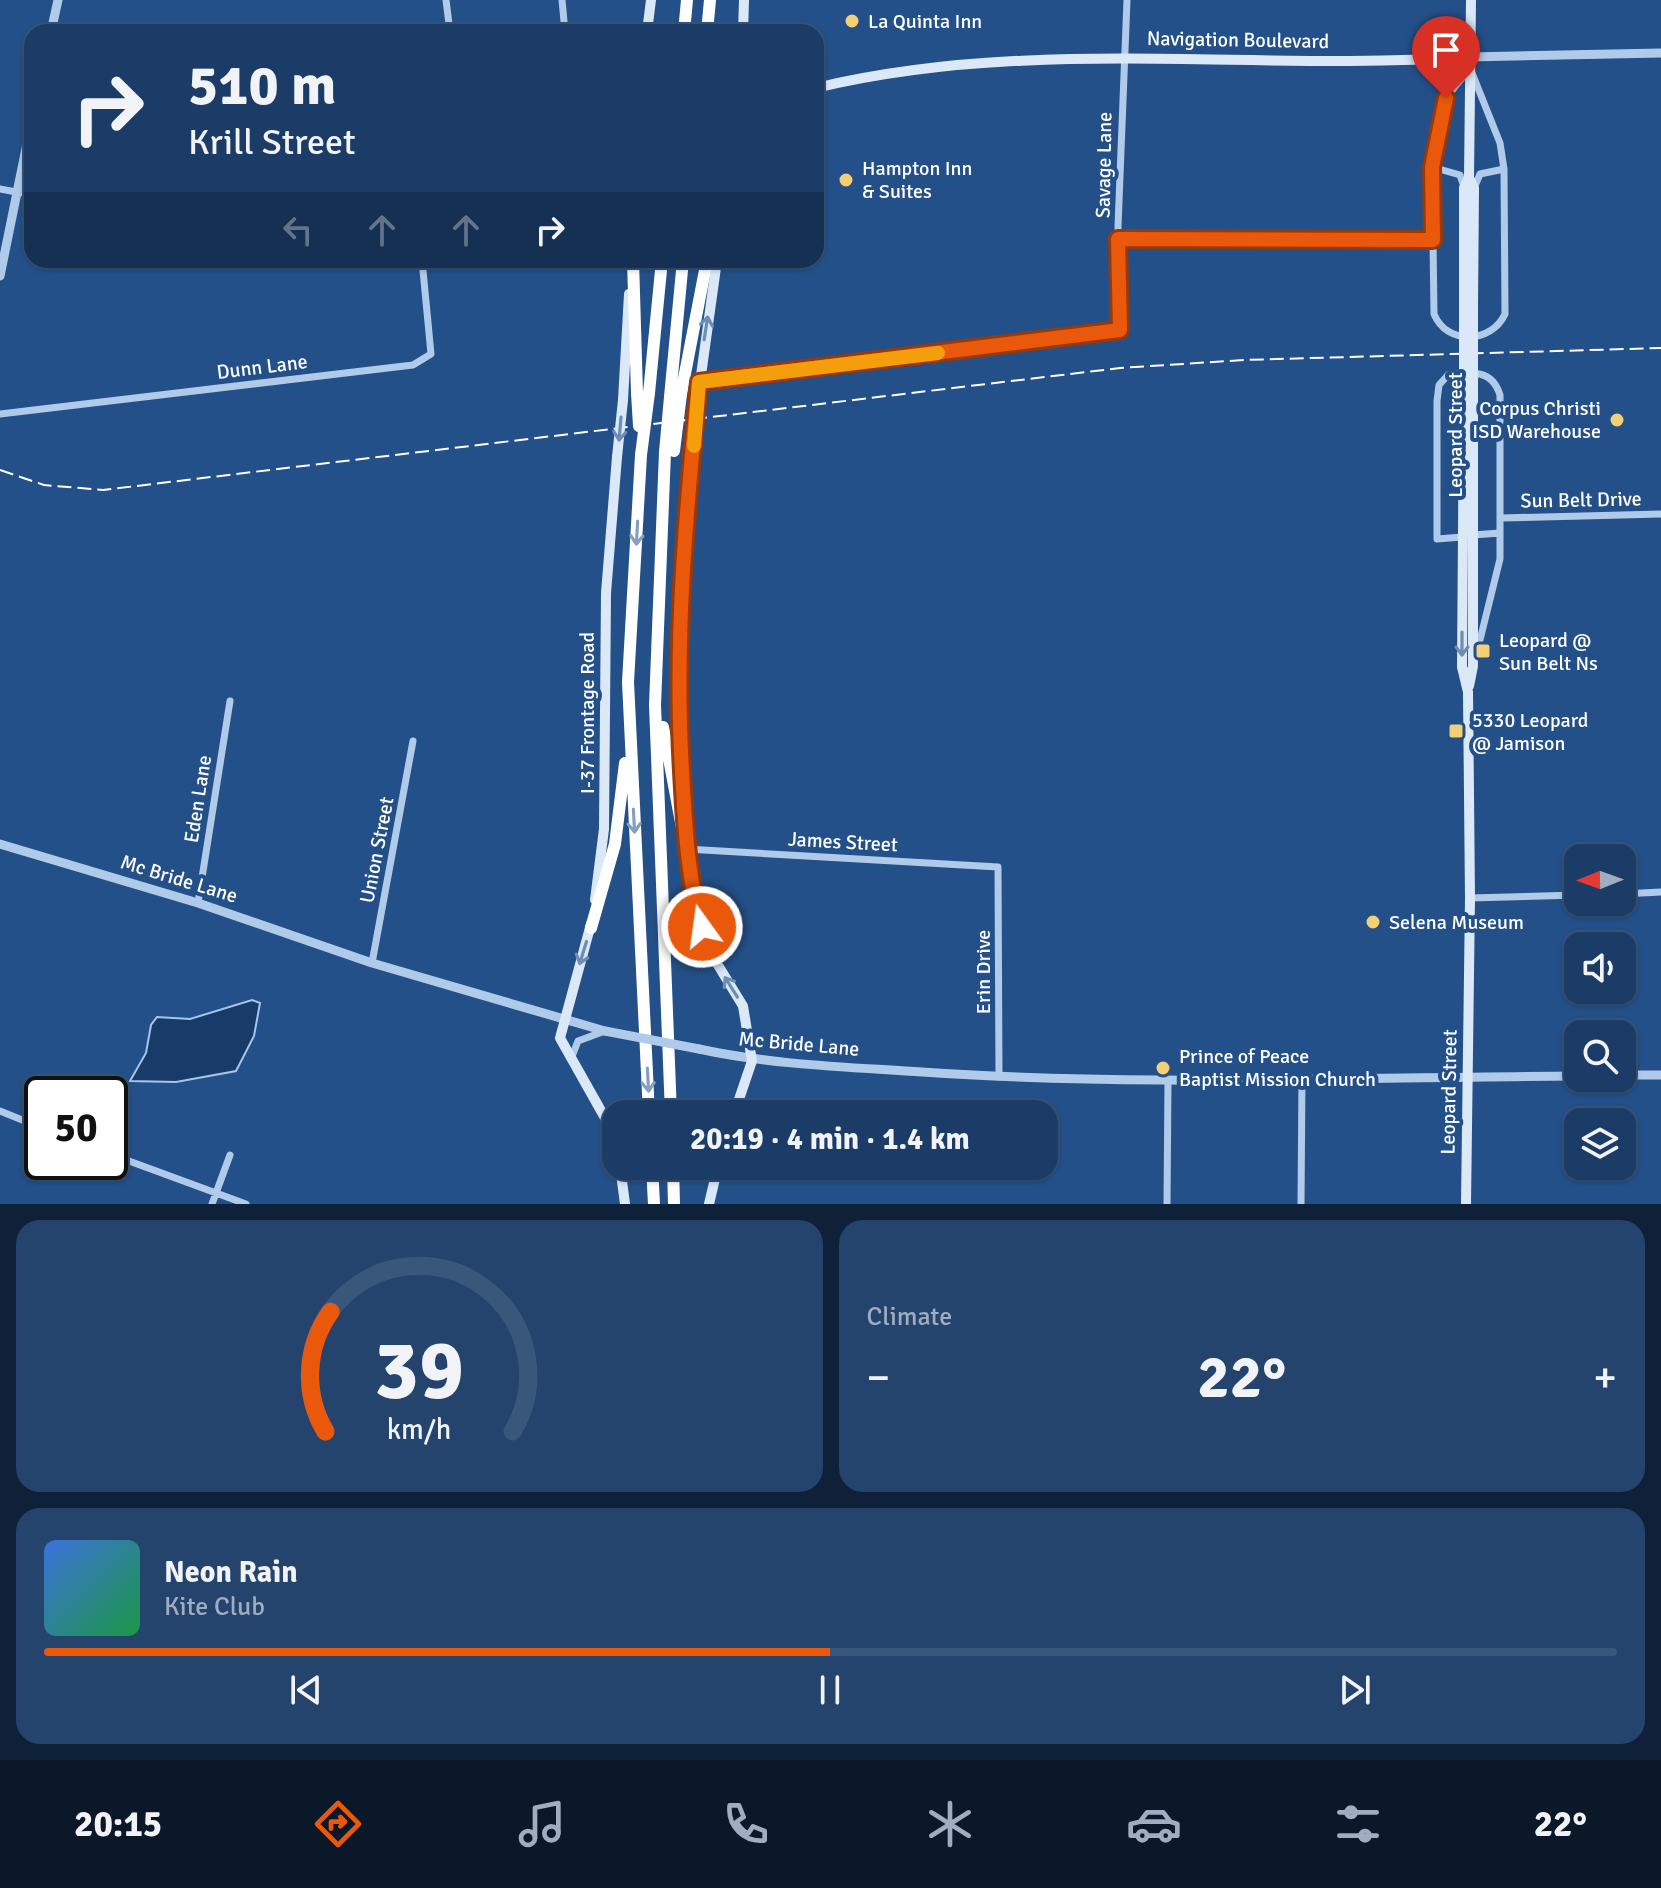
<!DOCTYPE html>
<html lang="en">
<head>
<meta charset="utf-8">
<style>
  body { margin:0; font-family:Signika,sans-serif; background:#24436d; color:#f1f3f6; height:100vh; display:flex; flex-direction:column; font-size:30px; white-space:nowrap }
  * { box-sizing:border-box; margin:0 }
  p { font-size:26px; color:#a0adc0 }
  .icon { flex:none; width:44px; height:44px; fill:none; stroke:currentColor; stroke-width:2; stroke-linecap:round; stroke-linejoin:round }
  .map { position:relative; height:1204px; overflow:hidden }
  .sheet { display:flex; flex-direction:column; gap:16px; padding:16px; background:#0f2139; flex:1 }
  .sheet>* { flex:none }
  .guide { position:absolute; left:24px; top:24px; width:800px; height:244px; border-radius:24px; box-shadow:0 2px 6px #0004,0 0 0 2px #39567b; background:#1b3c67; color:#f1f3f6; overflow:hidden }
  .needle { width:52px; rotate:269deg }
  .tools { position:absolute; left:1564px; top:844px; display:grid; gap:16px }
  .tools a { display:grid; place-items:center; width:72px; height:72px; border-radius:16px; background:#1b3c67; box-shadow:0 2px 6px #0004,0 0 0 2px #39567b; font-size:40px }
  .speed { position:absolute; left:24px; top:1076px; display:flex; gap:16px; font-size:40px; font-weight:700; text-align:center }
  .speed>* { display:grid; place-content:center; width:104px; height:104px; border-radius:50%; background:#1b3c67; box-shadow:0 2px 6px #0004,0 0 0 2px #39567b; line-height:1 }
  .speed .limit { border:4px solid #111; border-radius:12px; background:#fff; color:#111 }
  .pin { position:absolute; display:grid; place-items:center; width:68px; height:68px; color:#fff; margin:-82px -34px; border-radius:50% 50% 50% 0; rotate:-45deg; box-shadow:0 0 8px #0007 }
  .pin .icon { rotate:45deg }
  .me { position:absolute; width:88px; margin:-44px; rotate:346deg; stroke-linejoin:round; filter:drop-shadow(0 0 6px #0008) }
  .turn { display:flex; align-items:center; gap:28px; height:168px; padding:0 32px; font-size:36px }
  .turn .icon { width:104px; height:104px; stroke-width:2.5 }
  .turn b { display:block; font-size:56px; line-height:68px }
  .lanes { display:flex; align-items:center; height:76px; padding:0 32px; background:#0003; justify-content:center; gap:40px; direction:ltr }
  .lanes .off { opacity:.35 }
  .big { font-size:60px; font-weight:700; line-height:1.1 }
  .sheet .card { flex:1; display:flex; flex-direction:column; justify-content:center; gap:12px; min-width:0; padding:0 28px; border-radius:24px; background:#24436d }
  .sheet .dial { align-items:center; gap:0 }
  .dial svg { height:208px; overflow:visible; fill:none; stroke:#39567b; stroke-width:7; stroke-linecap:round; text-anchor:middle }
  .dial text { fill:#f1f3f6; stroke:none }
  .song { display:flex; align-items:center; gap:24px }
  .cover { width:96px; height:96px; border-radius:12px; background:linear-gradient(135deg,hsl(220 70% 55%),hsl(140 70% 35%)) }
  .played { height:8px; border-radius:4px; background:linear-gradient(90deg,#ea580c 50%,#39567b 50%) }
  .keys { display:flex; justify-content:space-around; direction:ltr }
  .heat { display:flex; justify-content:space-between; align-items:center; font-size:44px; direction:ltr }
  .sheet .tiles { flex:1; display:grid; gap:16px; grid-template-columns:1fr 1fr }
  .card:last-child { grid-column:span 2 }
  .trip { position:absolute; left:602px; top:1100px; width:456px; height:80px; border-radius:24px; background:#1b3c67; box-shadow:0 2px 6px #0004,0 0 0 2px #39567b; font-weight:700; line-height:80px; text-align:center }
  .tabs { display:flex; height:128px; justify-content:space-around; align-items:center; background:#0b1829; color:#a0adc0 }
  .tabs .icon { width:56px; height:56px }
  .tabs .active { color:#ea580c }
  .tabs b { font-size:36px; color:#f1f3f6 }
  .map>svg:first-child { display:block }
  .water { fill:#193b69; stroke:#a5c5ea; stroke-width:2 }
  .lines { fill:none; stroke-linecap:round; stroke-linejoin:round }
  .minor { stroke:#b0cae9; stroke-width:7 }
  .tertiary { stroke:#b0cae9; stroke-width:9 }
  .secondary { stroke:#dbe8f8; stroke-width:10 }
  .motorway { stroke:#fff; stroke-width:12 }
  .rail { stroke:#fff; stroke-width:2; stroke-dasharray:14 6; stroke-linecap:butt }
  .tertiary-bridge { stroke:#b0cae9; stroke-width:9 }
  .secondary-bridge { stroke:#dbe8f8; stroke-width:10 }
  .motorway-bridge { stroke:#fff; stroke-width:12 }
  .oneway { stroke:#6d8db5 }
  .oneway2 { stroke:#879fbe }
  .route-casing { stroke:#983908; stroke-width:20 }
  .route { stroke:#ea580c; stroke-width:14 }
  .slow { stroke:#f59e0b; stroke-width:14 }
  .poi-dot { fill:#f4cf74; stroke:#245089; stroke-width:3 }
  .labels { text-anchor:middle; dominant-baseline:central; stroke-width:8; stroke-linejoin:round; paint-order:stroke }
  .poi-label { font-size:20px; fill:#fff; stroke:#245089; text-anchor:start }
  .street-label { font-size:20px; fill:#fff; stroke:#245089 }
</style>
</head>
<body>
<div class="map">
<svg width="1661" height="1204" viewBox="0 0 1661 1204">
  <rect width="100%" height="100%" fill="#245089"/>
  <path class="water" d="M252 1000 260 1003 254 1036 236 1071 176 1082 130 1081 146 1053 151 1025 157 1017 190 1019Z"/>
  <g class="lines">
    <path class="minor" d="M446 0 450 32
      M562 0 565 32
      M1470 68 1500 143 1504 169 1505 314C1492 343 1447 346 1434 314L1432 167 1436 138 1446 98Z
      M1432 167 1460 175 1464 187
      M1474 188 1480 174 1504 169
      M0 189 16 192
      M1118 239 1433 240
      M699 382 1120 330 1118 226 1127 0
      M0 414 413 365 431 354 422 260
      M1501 518 1661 514
      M1473 535 1500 533
      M1462 537 1437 539V401L1439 385 1448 375C1472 372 1492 369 1500 395V559L1476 656
      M686 849 998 867 999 1077
      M1622 894 1661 892
      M1470 898 1578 895
      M198 903 230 701
      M372 963 413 741
      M571 1059 578 1041 605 1031
      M0 1111 42 1128
      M110 1154 246 1204
      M212 1204 230 1155
      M1167 1204 1168 1081
      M1301 1204 1302 1078"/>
    <path class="tertiary" d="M51 32 58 0
      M1470 57 1661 53
      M16 192 32 191
      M0 276 32 119
      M0 844 198 903 372 963 605 1031
      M699 1049C773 1065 847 1067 922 1072 1140 1087 1359 1077 1578 1076
      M1622 1075H1661"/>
    <path class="secondary" d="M647 32 651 0
      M743 32 744 0
      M816 88C1032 36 1252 72 1470 57
      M1469 178 1474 188 1473 307
      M1464 307V188L1469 178 1471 0
      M698 397 717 260
      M1464 398 1462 667 1468 692 1470 898 1466 1204
      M623 400 629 294
      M1469 686 1473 666V398
      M684 816 678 710V610L694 444
      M686 844 695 903 710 952 743 1006 752 1061 734 1114
      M595 900 604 829 606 593 617 457
      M591 924 560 1038 609 1125 616 1147
      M620 1166 625 1204
      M709 1204 718 1166"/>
    <path class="motorway" d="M684 32 687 0
      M707 32 710 0
      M633 260 637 393
      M649 393 662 260
      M681 394 707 260
      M670 397 683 260
      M665 452 655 705 671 1114
      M641 455 628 682 649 1114
      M663 727 686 849
      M591 928 615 844 625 763
      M652 1166 654 1204
      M673 1166 674 1204"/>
    <path class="rail" d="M0 470 44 485 103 490 1120 368 1244 360 1661 348"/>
    <path class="tertiary-bridge" d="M605 1031 699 1049"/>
    <path class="secondary-bridge" d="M1473 307V398
      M1464 398V307
      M694 444 698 397
      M617 457 623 400"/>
    <path class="motorway-bridge" d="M637 393 639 426
      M674 451 681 394
      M665 452 670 397
      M641 455 649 393"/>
  </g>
  <defs><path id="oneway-shaft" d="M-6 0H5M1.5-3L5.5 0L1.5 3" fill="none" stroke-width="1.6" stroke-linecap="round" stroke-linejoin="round" transform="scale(2)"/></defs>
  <g class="oneway">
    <use href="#oneway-shaft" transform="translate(706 328) rotate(-81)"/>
    <use href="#oneway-shaft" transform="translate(620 429) rotate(95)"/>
    <use href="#oneway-shaft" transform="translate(1462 644) rotate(90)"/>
    <use href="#oneway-shaft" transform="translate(583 953) rotate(107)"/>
    <use href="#oneway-shaft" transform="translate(731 987) rotate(-122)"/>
  </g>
  <g class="oneway2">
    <use href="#oneway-shaft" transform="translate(637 533) rotate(93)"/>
    <use href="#oneway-shaft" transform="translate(634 821) rotate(87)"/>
    <use href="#oneway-shaft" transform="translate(648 1080) rotate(87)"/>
  </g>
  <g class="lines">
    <g class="route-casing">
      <path id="route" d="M702 927C687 876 685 824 682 771 674 640 686 512 699 382L1120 330 1118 239 1433 240 1432 167 1446 98"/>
    </g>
    <use href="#route" class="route"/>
    <path class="slow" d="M694 446 699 382 938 353"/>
  </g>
  <g class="poi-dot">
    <circle cx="852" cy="21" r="8"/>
    <circle cx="846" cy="180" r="8"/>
    <circle cx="1617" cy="420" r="8"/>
    <rect x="1475" y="643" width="16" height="16" rx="4"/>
    <rect x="1448" y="723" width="16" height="16" rx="4"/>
    <circle cx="1373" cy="922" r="8"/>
    <circle cx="1163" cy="1068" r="8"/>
  </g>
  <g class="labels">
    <g class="poi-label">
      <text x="868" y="21">La Quinta Inn</text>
      <text x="862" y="168">Hampton Inn<tspan x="862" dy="23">&amp; Suites</tspan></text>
      <text x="1601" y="408" text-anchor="end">Corpus Christi<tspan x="1601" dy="23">ISD Warehouse</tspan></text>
      <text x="1499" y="640">Leopard @<tspan x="1499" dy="23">Sun Belt Ns</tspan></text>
      <text x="1472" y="720">5330 Leopard<tspan x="1472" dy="23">@ Jamison</tspan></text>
      <text x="1389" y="922">Selena Museum</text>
      <text x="1179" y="1056">Prince of Peace<tspan x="1179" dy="23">Baptist Mission Church</tspan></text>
    </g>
    <g class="street-label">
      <text transform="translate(1238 40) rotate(1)">Navigation Boulevard</text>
      <text transform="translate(1104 165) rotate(-89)">Savage Lane</text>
      <text transform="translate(262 367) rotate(-7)">Dunn Lane</text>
      <text transform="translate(1455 435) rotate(-90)">Leopard Street</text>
      <text transform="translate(1581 500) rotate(-1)">Sun Belt Drive</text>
      <text transform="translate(587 713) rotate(-90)">I-37 Frontage Road</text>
      <text transform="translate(198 799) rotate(-81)">Eden Lane</text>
      <text transform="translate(843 842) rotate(3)">James Street</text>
      <text transform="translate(377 850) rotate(-79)">Union Street</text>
      <text transform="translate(179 879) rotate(17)">Mc Bride Lane</text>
      <text transform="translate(983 972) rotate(-90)">Erin Drive</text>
      <text transform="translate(799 1044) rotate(5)">Mc Bride Lane</text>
      <text transform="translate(1449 1092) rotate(-89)">Leopard Street</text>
    </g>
  </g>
</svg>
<div class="tools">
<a><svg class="needle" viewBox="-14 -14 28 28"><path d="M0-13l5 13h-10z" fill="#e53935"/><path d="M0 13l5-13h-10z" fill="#a0adc0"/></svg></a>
<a><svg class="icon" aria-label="sound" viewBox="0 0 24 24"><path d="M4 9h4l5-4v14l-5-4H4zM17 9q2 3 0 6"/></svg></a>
<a><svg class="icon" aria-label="search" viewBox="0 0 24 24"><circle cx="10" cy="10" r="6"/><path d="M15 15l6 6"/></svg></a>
<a><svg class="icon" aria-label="layers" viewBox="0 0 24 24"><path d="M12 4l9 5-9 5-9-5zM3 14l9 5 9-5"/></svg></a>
</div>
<div class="speed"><div class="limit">50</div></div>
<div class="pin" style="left:1446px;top:98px;background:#d93025"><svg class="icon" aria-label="arrive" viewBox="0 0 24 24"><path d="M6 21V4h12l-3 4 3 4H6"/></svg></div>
<svg class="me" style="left:702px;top:927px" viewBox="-20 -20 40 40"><circle r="17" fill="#ea580c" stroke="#fff" stroke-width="3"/><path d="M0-11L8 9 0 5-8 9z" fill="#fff"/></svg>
<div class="trip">20:19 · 4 min · 1.4 km</div>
<div class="guide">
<div class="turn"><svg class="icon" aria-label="right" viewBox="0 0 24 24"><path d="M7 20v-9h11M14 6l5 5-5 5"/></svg><div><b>510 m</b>Krill Street</div></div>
<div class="lanes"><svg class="icon off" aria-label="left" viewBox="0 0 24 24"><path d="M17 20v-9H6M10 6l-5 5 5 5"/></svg><svg class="icon off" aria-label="ahead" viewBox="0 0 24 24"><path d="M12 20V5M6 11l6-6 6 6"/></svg><svg class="icon off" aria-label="ahead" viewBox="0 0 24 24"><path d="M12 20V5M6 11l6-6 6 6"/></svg><svg class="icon" aria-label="right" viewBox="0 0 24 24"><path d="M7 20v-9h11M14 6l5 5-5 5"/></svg></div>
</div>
</div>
<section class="sheet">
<div class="tiles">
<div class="card dial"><svg viewBox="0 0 100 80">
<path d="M14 69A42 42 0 1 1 86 69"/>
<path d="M14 69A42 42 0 0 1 16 23" stroke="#ea580c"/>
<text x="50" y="56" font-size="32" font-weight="700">39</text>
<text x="50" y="72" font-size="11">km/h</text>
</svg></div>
<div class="card"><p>Climate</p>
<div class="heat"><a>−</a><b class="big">22°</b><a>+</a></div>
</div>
<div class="card">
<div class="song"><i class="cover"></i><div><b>Neon Rain</b><p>Kite Club</p></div></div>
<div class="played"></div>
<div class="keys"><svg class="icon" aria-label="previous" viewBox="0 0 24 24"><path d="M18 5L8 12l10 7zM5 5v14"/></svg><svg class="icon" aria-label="pause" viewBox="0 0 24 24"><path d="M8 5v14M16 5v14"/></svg><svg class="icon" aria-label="next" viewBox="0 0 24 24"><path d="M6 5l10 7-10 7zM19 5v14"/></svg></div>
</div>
</div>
</section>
<nav class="tabs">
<b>20:15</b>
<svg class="icon active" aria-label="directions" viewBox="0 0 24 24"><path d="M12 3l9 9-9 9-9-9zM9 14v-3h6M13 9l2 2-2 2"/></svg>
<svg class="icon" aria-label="music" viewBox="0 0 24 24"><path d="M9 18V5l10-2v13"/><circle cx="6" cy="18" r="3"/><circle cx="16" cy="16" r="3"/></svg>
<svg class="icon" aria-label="phone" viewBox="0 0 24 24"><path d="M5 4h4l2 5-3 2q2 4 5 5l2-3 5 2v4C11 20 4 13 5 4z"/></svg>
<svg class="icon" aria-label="climate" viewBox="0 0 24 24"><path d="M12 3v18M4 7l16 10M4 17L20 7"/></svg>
<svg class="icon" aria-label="car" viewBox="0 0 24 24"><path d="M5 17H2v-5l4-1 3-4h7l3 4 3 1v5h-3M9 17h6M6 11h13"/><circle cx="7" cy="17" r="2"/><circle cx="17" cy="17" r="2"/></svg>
<svg class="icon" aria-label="filters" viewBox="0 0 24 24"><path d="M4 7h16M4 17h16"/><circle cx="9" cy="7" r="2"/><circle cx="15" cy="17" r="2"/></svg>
<b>22°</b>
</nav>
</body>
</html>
